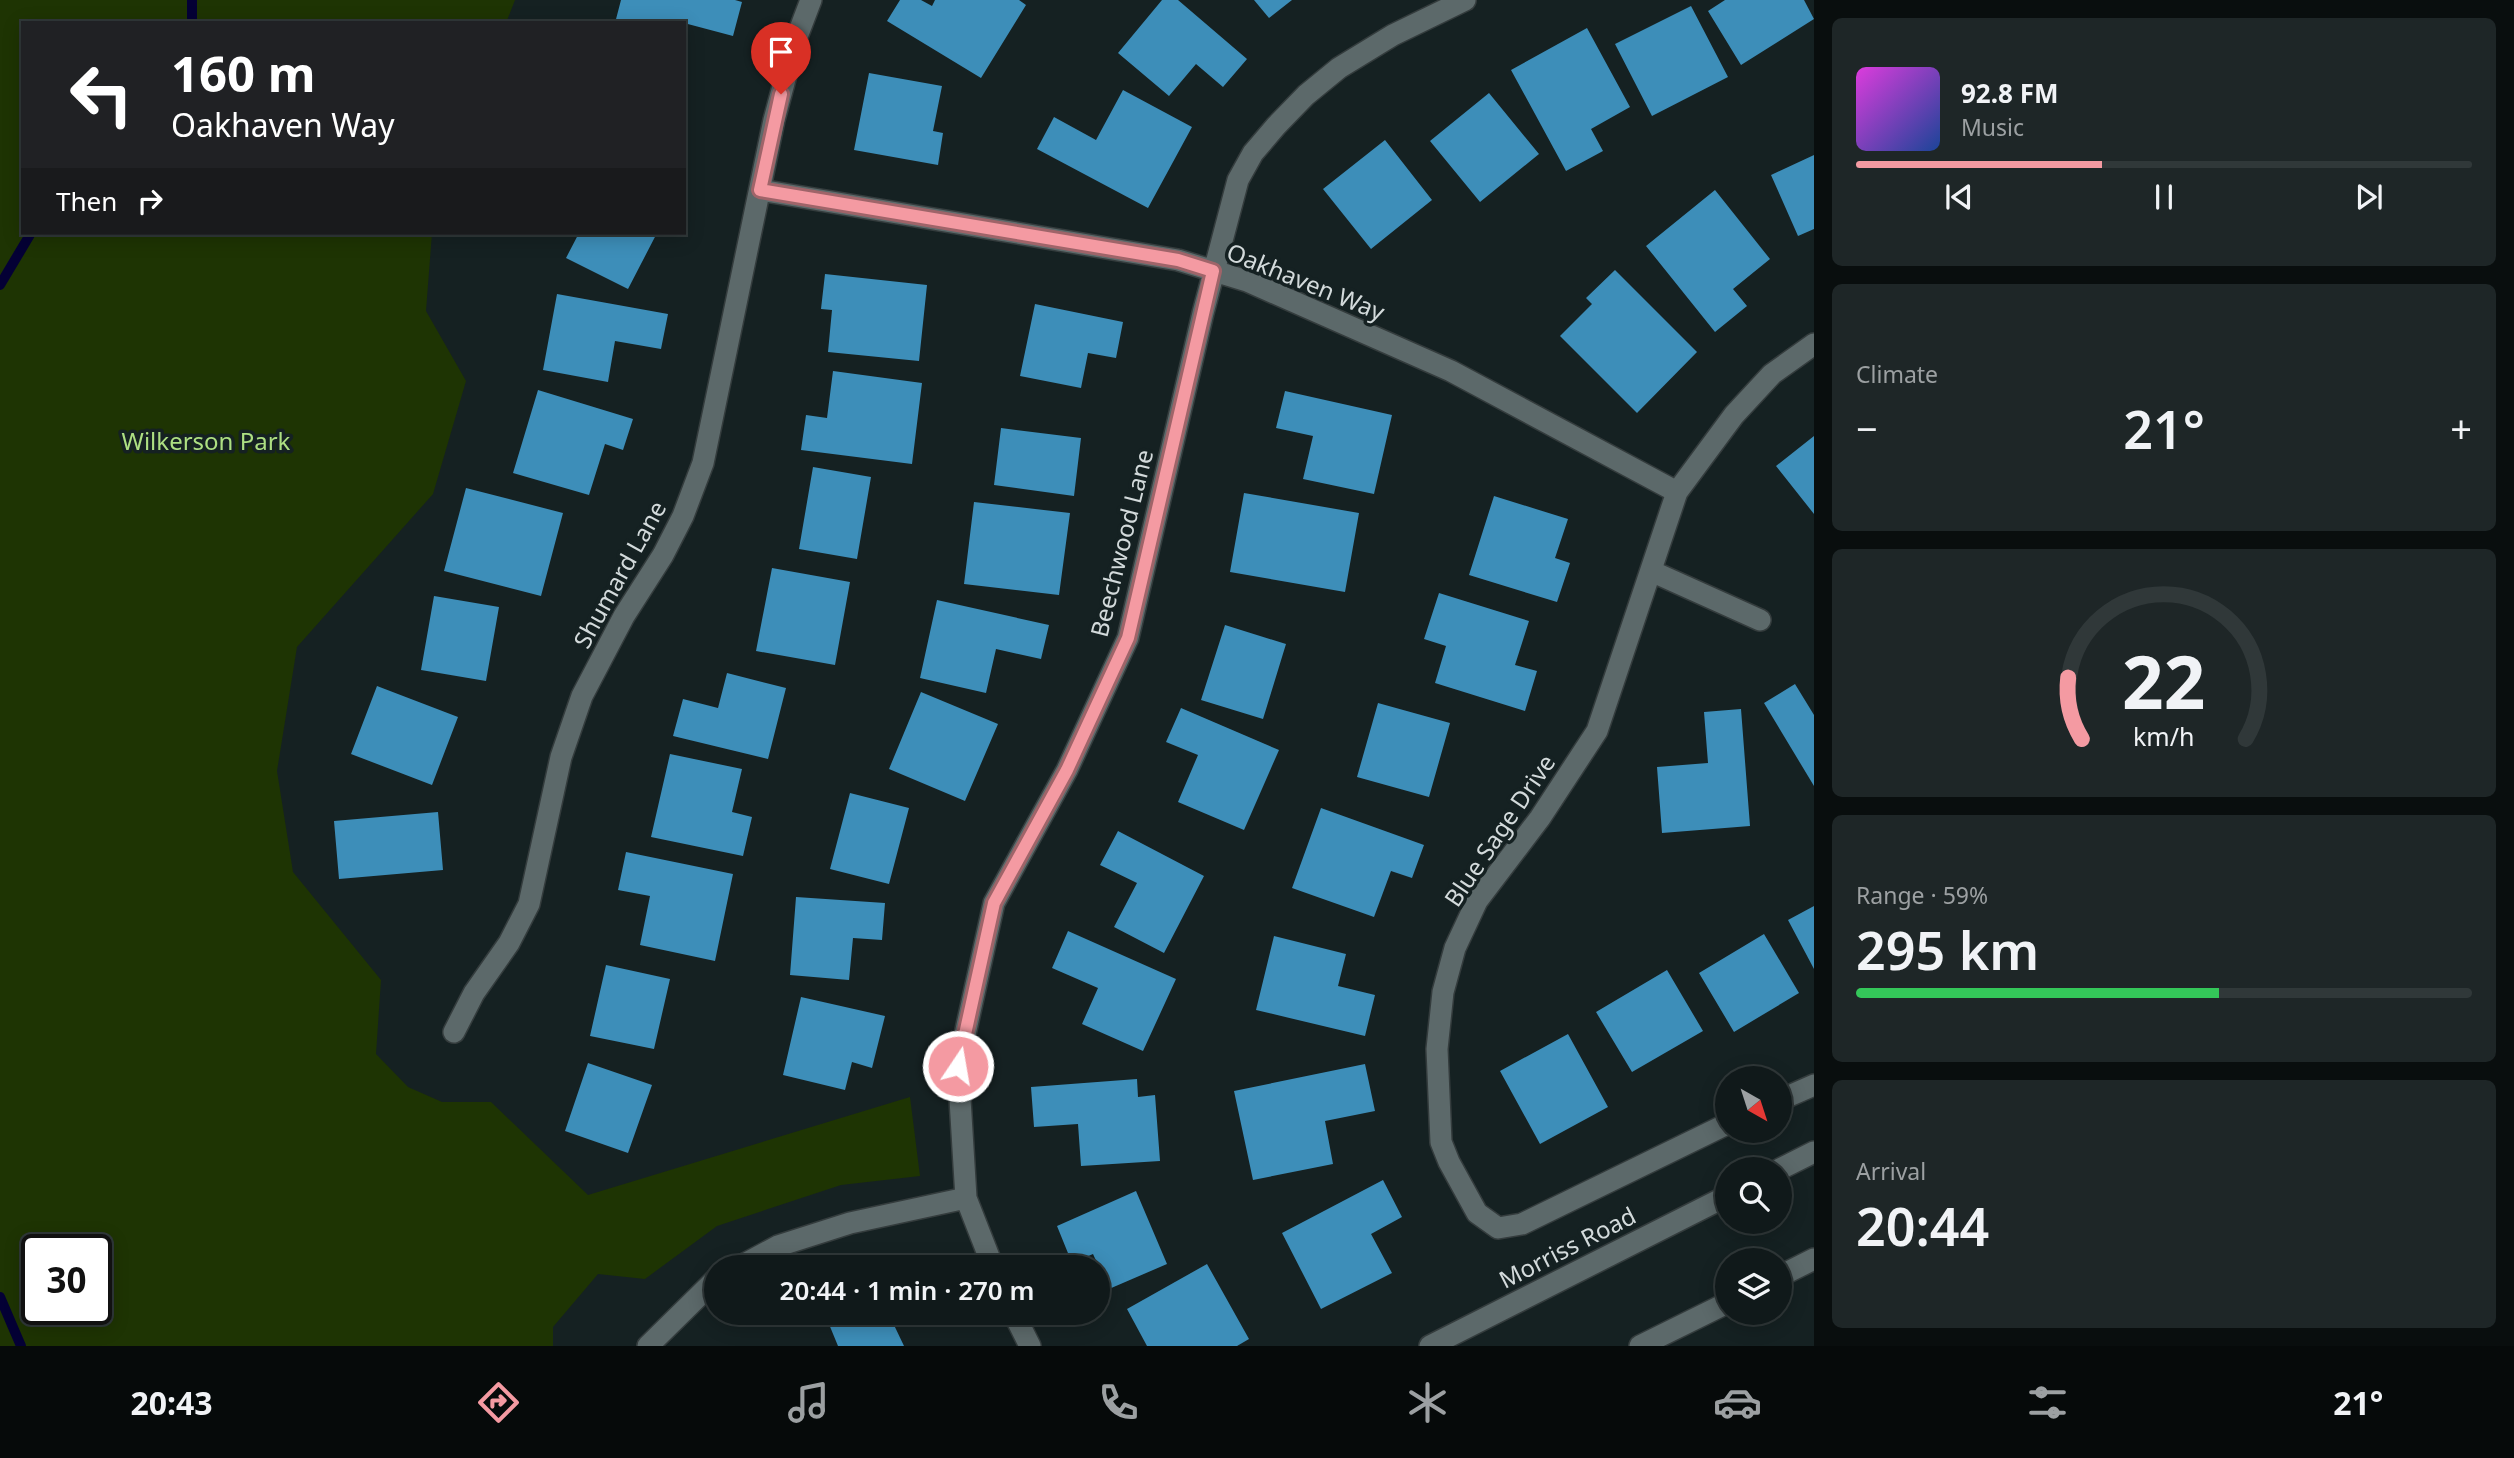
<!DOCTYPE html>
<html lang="en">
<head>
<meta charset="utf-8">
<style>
  body { margin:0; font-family:"Noto Sans",sans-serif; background:#1e2627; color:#f1f3f6; height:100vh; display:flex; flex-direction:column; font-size:26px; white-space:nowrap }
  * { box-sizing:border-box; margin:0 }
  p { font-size:23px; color:#9ca0a2 }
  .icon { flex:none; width:38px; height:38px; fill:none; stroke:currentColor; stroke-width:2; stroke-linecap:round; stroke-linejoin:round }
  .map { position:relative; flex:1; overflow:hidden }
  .panel { display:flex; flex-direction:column; gap:18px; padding:18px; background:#090e0e; width:700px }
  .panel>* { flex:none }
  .top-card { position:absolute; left:21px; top:21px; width:665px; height:214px; border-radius:0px; box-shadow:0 4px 18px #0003,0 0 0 2px #303839; background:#202124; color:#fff; overflow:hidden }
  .needle { width:46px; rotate:141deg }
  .fabs { position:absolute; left:1715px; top:1066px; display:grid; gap:14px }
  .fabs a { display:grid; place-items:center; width:77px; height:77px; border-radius:50%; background:#10191a; box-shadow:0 4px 18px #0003,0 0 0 2px #303839; font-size:35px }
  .speed { position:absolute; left:21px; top:1234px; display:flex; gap:14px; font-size:35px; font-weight:700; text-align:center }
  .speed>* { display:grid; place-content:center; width:91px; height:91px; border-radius:50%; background:#10191a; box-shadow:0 4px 18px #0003,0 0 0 2px #303839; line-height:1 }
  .speed .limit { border:4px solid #111; border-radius:10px; background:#fff; color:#111 }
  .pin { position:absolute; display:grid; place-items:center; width:60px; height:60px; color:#fff; margin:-72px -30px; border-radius:50% 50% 50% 0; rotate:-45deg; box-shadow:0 0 7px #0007 }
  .pin .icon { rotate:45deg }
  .me { position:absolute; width:77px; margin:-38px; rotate:12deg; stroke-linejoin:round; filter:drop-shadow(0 0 5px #0008) }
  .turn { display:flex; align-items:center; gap:24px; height:147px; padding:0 35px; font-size:32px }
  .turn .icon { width:91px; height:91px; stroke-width:2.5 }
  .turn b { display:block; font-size:49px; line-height:60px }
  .then { display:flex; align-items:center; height:66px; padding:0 35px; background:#0003; gap:14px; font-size:26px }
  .big { font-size:52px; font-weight:600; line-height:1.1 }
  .panel .widget { flex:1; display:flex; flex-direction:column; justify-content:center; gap:10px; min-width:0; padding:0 24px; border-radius:10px; background:#1e2627 }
  .panel .dial { align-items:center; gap:0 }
  .dial svg { height:182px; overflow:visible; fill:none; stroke:#303839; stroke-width:7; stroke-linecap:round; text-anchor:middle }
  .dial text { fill:#f1f3f6; stroke:none }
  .song { display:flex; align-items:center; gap:21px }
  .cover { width:84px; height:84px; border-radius:10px; background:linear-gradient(135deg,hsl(300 70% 55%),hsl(220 70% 35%)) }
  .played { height:7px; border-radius:4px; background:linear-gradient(90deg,#f49aa2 40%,#303839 40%) }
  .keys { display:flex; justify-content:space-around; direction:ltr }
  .heat { display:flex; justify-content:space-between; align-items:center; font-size:38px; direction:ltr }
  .charge { height:10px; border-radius:5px; background:linear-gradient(90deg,#34c759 59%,#303839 0) }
  .trip { position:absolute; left:704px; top:1255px; width:406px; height:70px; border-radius:35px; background:#10191a; box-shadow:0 4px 18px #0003,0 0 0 2px #303839; font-weight:600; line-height:70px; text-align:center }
  .tabs { display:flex; height:112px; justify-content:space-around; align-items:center; background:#060a0a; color:#9ca0a2 }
  .tabs .icon { width:49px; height:49px }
  .tabs .selected { color:#f49aa2 }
  .tabs b { font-size:32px; color:#f1f3f6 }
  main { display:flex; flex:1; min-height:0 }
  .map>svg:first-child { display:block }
  .green { fill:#1e3403; fill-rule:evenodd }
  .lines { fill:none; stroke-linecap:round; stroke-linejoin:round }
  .stream { stroke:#040035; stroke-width:10 }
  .building { fill:#3d8eb9 }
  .minor-casing { stroke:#343c3d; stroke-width:24 }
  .secondary-casing { stroke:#343c3d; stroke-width:24 }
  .minor { stroke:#5c696a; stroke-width:21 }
  .secondary { stroke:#5c696a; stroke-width:21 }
  .route-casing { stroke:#9f6469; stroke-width:18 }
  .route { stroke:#f49aa2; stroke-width:12 }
  .labels { text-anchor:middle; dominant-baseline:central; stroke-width:7; stroke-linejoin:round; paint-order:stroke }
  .street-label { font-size:24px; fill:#d3dadb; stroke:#152122 }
  .park-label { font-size:24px; fill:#addf82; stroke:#152122 }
</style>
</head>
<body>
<main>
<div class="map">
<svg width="1814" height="1346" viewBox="0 0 1814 1346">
  <rect width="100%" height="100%" fill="#152122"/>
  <path class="green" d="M0 0H515L506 23H23V233H432L426 311 466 381 433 494 297 647 277 771 293 872 381 980 376 1054 408 1087 442 1102H491L588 1195 910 1097 920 1176 841 1185 717 1226 645 1279 598 1274 553 1327V1346H0ZM37 1250H96V1309H37Z"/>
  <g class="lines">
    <path class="stream" d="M192 0V23
      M0 285 31 233
      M0 1297 21 1346"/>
  </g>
  <path class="building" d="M621 0H735L742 2 733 36 684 23H615Z
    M900 0H921L932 6 935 0H1019L1026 5 981 78 887 21Z
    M1162 0H1178L1247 59 1223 87 1196 64 1169 96 1118 53Z
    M1254 0H1292L1269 18Z
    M1725 0H1804L1814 19 1741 65 1708 11Z
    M1691 6 1728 77 1652 116 1615 44Z
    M1587 28 1630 107 1591 129 1603 151 1566 171 1511 70Z
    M869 73 942 86 933 131 943 133 938 165 854 150Z
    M1123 90 1192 127 1148 208 1037 149 1054 117 1096 140Z
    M1489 93 1539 154 1480 202 1430 141Z
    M1385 140 1432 200 1371 249 1323 189Z
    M1814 155V229L1798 236 1771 175Z
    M1715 190 1770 259 1733 289 1747 306 1715 332 1646 246Z
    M579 233H657L628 289 566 258Z
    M1615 270 1697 352 1637 413 1560 336 1592 304 1586 298Z
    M825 274 927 285 919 361 828 352 832 310 821 309Z
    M557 294 668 314 661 349 615 341 608 382 543 370Z
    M1035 304 1123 322 1116 358 1088 353 1081 388 1020 376Z
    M833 371 922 383 912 464 801 450 806 415 827 418Z
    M538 390 633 419 623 450 605 444 589 495 513 473Z
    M1285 391 1392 415 1374 494 1303 479 1313 436 1276 428Z
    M1001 428 1081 438 1074 496 994 485Z
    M1814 436V514L1776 466Z
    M813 467 871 477 857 559 799 549Z
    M466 488 563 513 541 596 444 571Z
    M1244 493 1359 513 1345 592 1230 572Z
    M1494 496 1568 519 1555 558 1570 563 1557 602 1469 575Z
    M974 502 1070 513 1059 595 964 584Z
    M772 568 850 582 835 665 756 651Z
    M1439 593 1529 621 1515 665 1537 671 1525 711 1435 683 1446 646 1424 639Z
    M434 596 499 607 486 681 421 670Z
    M937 600 1049 625 1041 659 996 649 986 693 920 678Z
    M1225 625 1286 644 1263 719 1201 700Z
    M727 673 786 688 768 759 673 736 683 699 718 708Z
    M1795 684 1814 715V786L1764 703Z
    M377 686 458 717 432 785 351 754Z
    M921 692 998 724 965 801 889 769Z
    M1378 703 1450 723 1429 797 1357 777Z
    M1181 708 1279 750 1244 830 1178 802 1198 755 1166 742Z
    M1741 709 1750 826 1662 833 1657 767 1708 763 1704 712Z
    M670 754 742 769 732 812 752 817 743 856 651 837Z
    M850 793 909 808 889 884 830 869Z
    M1321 808 1424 845 1412 878 1391 871 1374 917 1292 888Z
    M438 812 443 870 339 879 334 821Z
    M1118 831 1204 876 1164 953 1114 927 1137 883 1100 865Z
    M626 852 733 874 715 961 640 945 650 896 618 890Z
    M796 897 885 903 882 940 853 938 849 980 790 975Z
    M1814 906V969L1788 920Z
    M1068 931 1176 979 1143 1051 1082 1024 1098 988 1052 968Z
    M1764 934 1799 993 1734 1032 1699 973Z
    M1274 936 1346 954 1338 986 1375 995 1365 1036 1256 1010Z
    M606 965 670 979 654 1049 590 1036Z
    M1667 970 1703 1031 1632 1072 1596 1012Z
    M801 997 885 1016 872 1068 852 1062 845 1090 783 1075Z
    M1568 1034 1608 1107 1540 1144 1500 1071Z
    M588 1063 652 1085 628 1153 565 1131Z
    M1365 1064 1375 1111 1325 1121 1333 1164 1253 1180 1234 1091Z
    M1137 1079 1138 1097 1155 1095 1160 1161 1081 1166 1078 1124 1034 1127 1031 1087Z
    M1383 1180 1402 1217 1371 1234 1392 1273 1321 1309 1282 1233Z
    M1136 1191 1167 1264 1109 1289 1093 1254 1072 1263 1057 1226Z
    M1207 1264 1249 1339 1237 1346H1147L1127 1309Z
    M824 1312H922L894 1325 904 1346H838Z"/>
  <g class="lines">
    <g class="minor-casing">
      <path id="minor" d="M760 190 1178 260 1247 281 1451 371 1677 492
        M1651 571 1760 620
        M454 1032 474 993 509 943 529 904 561 757 582 696 624 616 663 555 683 516 703 463 774 120 795 42 811 0
        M1780 1100 1814 1085
        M1727 1124 1522 1224 1498 1228 1477 1213 1449 1162 1441 1142 1437 1049 1443 992 1455 948 1477 901 1540 818 1597 731 1677 492 1734 415 1772 374 1814 344
        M739 1267 778 1246 850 1223 966 1198
        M993 1267 966 1198 958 1066 994 903 1067 770 1128 638 1203 313 1238 180 1253 153 1276 126 1306 95 1339 68 1393 35 1465 0
        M1013 1312 1030 1346
        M648 1346 716 1279"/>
    </g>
    <g class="secondary-casing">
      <path id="secondary" d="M1780 1169 1814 1152
        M1780 1276 1814 1259
        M1430 1346 1727 1196
        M1640 1346 1727 1303"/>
    </g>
    <use href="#minor" class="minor"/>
    <use href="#secondary" class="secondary"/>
  </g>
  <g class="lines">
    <g class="route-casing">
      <path id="route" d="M781 94 760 190 1178 260 1213 271 1128 638 1067 770 994 903 958 1066"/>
    </g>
    <use href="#route" class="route"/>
  </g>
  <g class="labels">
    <g class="street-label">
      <text transform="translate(1306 281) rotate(22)">Oakhaven Way</text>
      <text transform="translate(1121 543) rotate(-76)">Beechwood Lane</text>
      <text transform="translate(619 574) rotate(-61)">Shumard Lane</text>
      <text transform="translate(1499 830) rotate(-56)">Blue Sage Drive</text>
      <text transform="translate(1567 1247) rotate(-27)">Morriss Road</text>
    </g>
    <g class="park-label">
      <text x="206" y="440">Wilkerson Park</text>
    </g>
  </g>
</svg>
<div class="fabs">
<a><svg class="needle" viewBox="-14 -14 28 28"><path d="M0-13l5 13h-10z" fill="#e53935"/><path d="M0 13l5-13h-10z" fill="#9ca0a2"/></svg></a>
<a><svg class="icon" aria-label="search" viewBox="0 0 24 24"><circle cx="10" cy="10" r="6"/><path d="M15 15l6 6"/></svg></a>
<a><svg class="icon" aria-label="layers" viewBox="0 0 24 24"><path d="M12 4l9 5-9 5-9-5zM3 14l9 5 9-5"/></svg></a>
</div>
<div class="speed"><div class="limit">30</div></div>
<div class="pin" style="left:781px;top:94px;background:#d93025"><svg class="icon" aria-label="arrive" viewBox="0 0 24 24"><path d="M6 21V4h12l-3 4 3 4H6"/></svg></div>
<svg class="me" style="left:958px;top:1066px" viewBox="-20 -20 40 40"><circle r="17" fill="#f49aa2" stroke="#fff" stroke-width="3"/><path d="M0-11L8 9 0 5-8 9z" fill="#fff"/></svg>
<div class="trip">20:44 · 1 min · 270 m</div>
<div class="top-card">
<div class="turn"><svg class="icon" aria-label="left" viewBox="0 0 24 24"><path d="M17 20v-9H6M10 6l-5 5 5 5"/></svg><div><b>160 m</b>Oakhaven Way</div></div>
<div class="then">Then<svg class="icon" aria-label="right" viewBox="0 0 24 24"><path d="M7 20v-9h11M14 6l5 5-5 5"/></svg></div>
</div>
</div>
<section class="panel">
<div class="widget">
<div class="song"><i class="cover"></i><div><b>92.8 FM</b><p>Music</p></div></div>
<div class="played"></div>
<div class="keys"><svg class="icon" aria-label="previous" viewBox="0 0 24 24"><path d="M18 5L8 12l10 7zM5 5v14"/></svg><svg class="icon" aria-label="pause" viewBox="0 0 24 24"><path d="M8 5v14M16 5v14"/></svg><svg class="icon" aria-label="next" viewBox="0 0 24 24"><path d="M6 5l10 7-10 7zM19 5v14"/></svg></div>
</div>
<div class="widget"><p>Climate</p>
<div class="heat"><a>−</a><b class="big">21°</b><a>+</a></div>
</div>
<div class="widget dial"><svg viewBox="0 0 100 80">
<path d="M14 69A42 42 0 1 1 86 69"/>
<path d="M14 69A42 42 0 0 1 8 42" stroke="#f49aa2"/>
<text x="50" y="56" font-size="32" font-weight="700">22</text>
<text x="50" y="72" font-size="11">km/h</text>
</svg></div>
<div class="widget"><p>Range · 59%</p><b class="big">295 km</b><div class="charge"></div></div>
<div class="widget"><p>Arrival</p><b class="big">20:44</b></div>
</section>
</main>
<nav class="tabs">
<b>20:43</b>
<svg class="icon selected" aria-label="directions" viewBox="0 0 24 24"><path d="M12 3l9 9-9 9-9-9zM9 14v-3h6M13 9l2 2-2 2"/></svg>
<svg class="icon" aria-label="music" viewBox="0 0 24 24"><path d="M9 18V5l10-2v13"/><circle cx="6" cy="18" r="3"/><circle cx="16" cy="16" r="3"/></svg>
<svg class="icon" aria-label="phone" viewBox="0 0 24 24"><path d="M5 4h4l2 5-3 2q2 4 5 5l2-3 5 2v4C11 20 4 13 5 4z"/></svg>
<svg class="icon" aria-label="climate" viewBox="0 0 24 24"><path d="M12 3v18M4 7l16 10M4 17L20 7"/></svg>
<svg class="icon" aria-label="car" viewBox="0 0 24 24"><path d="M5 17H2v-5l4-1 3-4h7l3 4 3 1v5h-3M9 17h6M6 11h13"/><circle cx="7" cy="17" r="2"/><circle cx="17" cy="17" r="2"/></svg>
<svg class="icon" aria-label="filters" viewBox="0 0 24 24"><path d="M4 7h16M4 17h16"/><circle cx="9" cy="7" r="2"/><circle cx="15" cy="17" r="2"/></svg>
<b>21°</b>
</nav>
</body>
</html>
